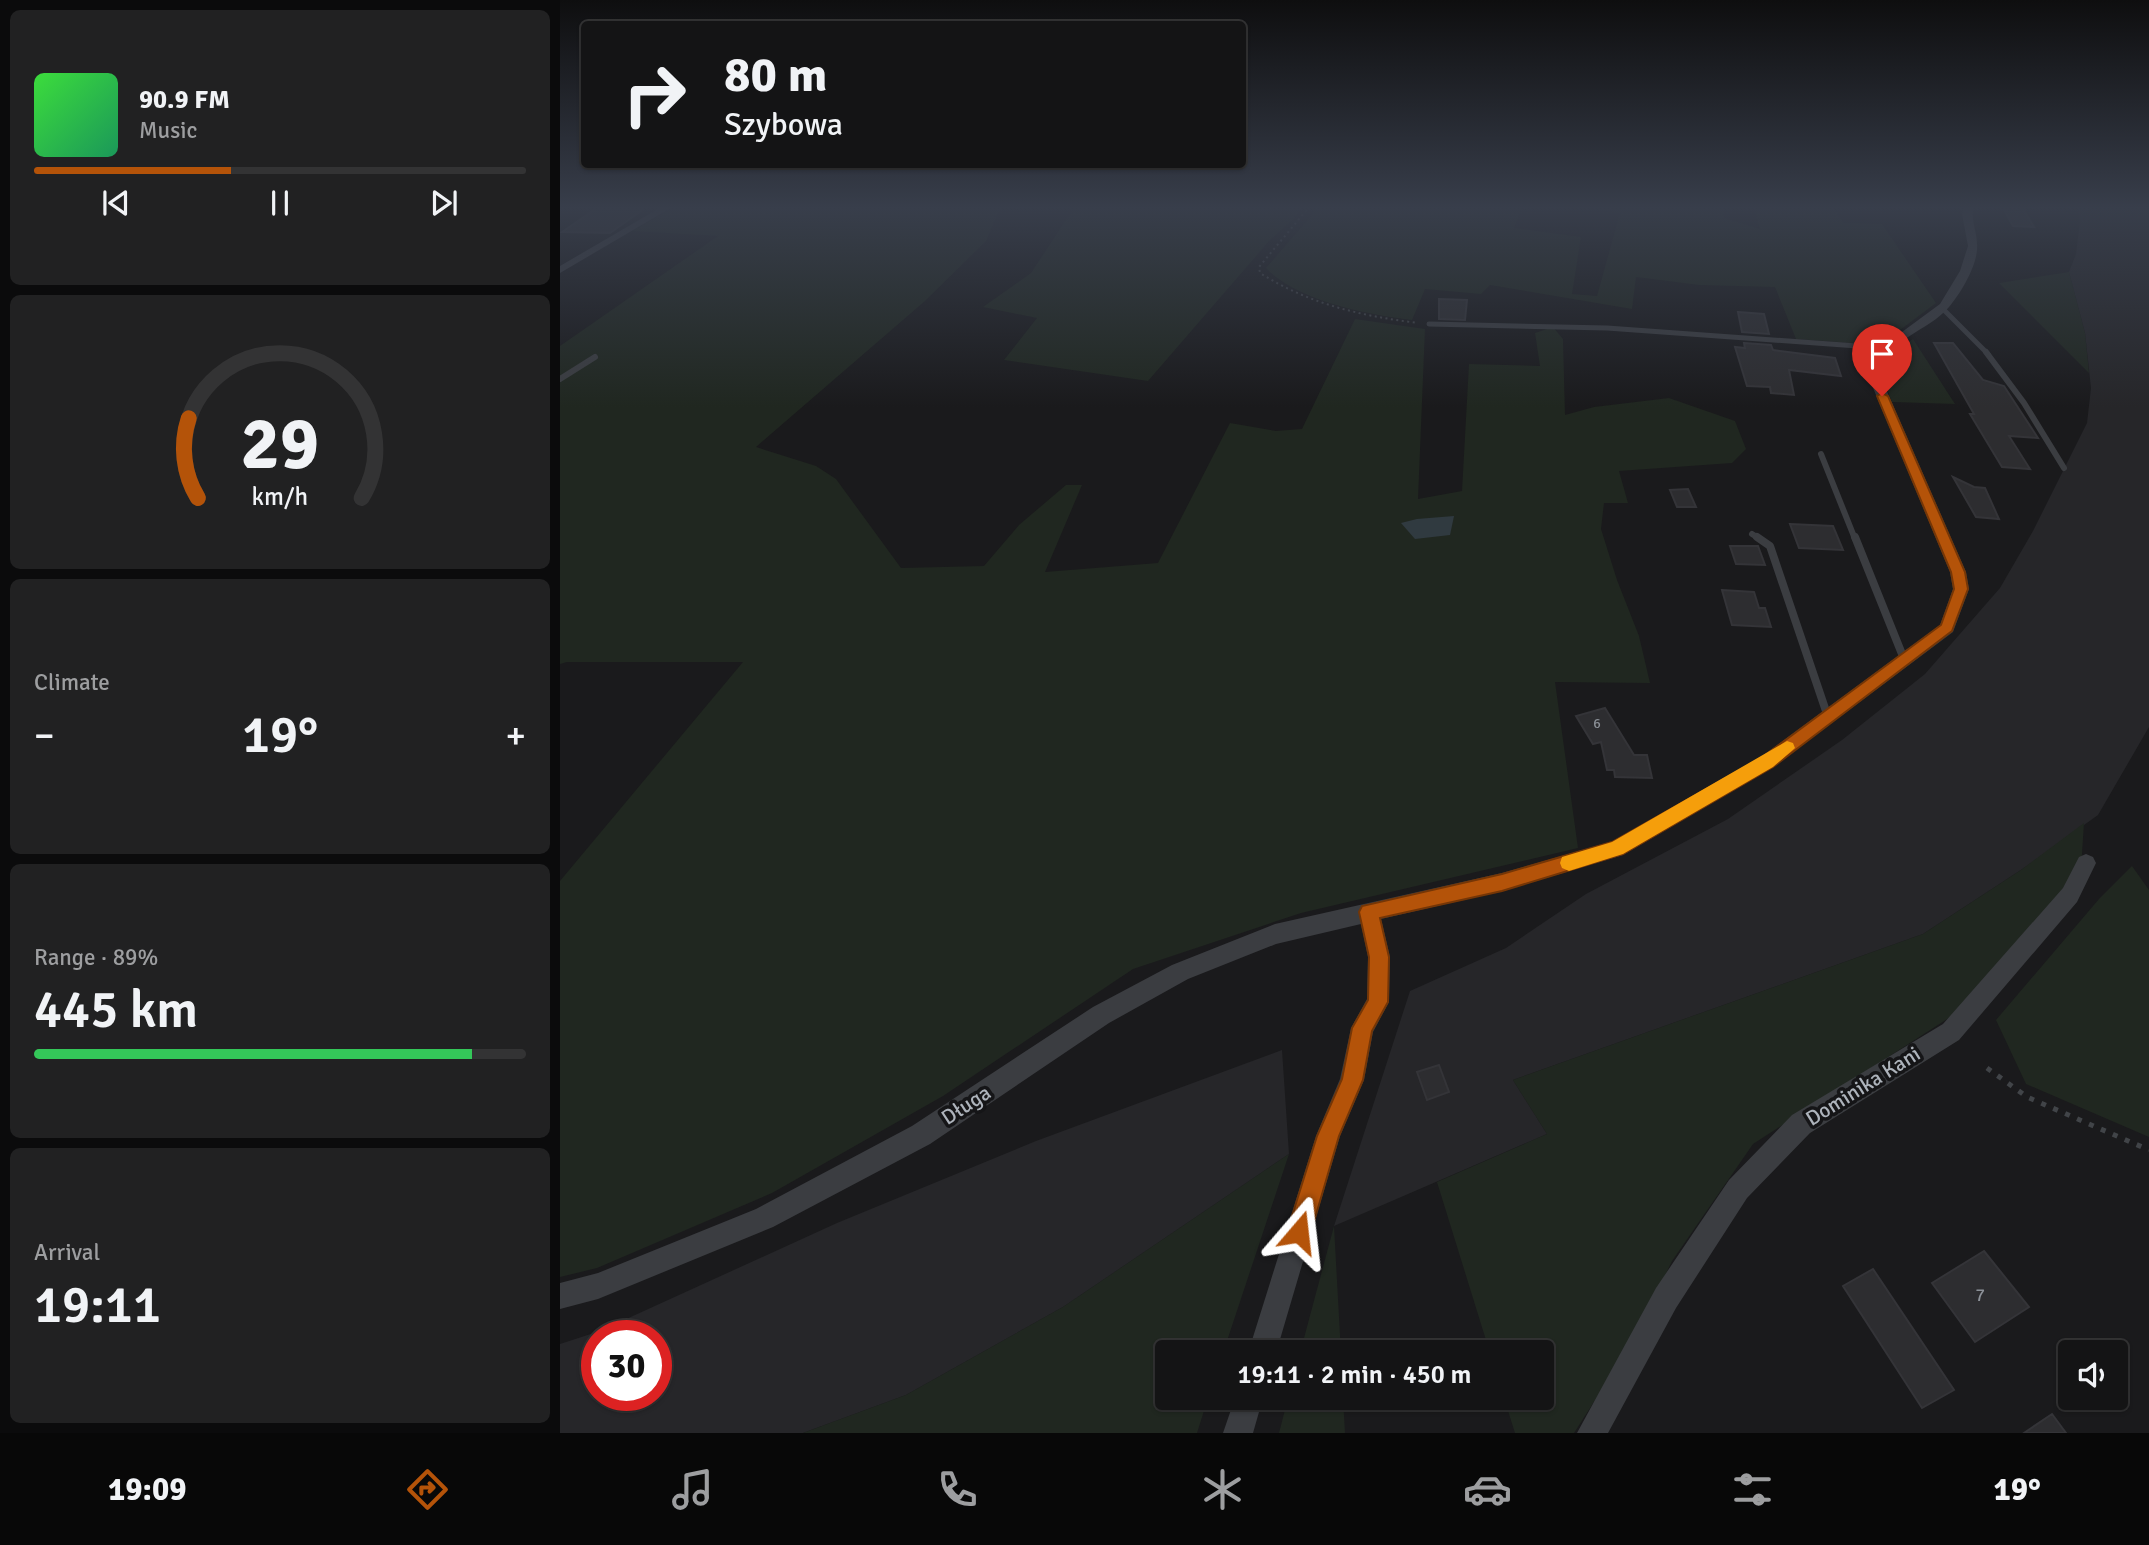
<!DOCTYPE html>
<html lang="en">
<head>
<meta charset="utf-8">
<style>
  body { margin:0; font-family:Signika,sans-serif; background:#212122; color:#f1f3f6; height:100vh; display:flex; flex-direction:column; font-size:26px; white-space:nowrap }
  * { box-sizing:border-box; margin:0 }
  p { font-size:23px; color:#9d9ea0 }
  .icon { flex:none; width:38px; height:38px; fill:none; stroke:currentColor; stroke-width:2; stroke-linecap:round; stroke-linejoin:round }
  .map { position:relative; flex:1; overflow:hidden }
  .side { display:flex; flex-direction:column; gap:10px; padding:10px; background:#0b0b0c; width:560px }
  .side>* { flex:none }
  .top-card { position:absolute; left:21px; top:21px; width:665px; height:147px; border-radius:7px; box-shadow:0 2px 5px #0004,0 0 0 2px #333334; background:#141415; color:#f1f3f6; overflow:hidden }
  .controls { position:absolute; left:1498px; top:1340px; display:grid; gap:14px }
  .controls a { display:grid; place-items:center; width:70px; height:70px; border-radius:7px; background:#141415; box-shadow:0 2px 5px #0004,0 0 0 2px #333334; font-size:35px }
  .speed { position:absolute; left:21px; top:1320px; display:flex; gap:14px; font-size:35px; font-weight:700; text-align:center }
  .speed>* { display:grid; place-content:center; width:91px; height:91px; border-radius:50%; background:#141415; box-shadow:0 2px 5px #0004,0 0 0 2px #333334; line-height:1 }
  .speed .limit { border:10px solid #d22; background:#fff; color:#111 }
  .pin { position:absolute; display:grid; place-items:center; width:60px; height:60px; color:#fff; margin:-72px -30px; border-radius:50% 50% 50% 0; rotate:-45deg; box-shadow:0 0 7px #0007 }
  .pin .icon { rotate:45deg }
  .me { position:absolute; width:77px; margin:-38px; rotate:17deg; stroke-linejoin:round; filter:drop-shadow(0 0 5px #0008) }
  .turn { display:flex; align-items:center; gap:24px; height:147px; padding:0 28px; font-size:32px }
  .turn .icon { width:91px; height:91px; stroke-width:2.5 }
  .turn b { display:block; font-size:49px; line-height:60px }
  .big { font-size:52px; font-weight:600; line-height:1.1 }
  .side .card { flex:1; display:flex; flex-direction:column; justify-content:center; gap:10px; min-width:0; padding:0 24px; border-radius:10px; background:#212122 }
  .side .dial { align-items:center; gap:0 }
  .dial svg { height:182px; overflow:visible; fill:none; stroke:#333334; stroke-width:7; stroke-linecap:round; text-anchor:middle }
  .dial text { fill:#f1f3f6; stroke:none }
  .song { display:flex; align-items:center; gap:21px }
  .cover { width:84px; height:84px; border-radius:10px; background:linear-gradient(135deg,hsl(120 70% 55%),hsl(150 70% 35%)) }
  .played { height:7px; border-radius:4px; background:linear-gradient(90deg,#b45309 40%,#333334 40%) }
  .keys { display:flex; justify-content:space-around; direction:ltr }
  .heat { display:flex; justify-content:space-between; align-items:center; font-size:38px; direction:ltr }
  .charge { height:10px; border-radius:5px; background:linear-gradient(90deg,#34c759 89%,#333334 0) }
  .trip { position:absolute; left:595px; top:1340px; width:399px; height:70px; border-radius:7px; background:#141415; box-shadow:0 2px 5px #0004,0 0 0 2px #333334; font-weight:600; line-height:70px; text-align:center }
  .tabs { display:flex; height:112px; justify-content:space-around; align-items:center; background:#080808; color:#9d9ea0 }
  .tabs .icon { width:49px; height:49px }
  .tabs .on { color:#b45309 }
  .tabs b { font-size:32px; color:#f1f3f6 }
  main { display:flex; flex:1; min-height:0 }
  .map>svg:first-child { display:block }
  .built { fill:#262629; fill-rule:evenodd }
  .green { fill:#202720 }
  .water { fill:#303a40 }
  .building { fill:#2d2d30; stroke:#343438; stroke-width:2 }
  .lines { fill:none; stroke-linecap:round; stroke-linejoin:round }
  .path-far1 { stroke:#414448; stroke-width:2; stroke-dasharray:2 3.5; stroke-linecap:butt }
  .path { stroke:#414448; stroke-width:5; stroke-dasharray:5 8; stroke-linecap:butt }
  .lane-far2 { stroke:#3b3d41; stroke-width:5 }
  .lane-far1 { stroke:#3b3d41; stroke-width:6 }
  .lane { stroke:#3b3d41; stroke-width:8 }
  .street { fill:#3b3d41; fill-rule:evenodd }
  .route { fill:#b45309; stroke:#753606; stroke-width:2 }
  .slow { fill:#f59e0b }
  .labels { text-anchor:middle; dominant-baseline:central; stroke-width:7; stroke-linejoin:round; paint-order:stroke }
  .number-label { font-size:14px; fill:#8c9198 }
  .near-number-label { font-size:18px; fill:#8c9198 }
  .near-street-label { font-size:21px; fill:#adb3bb; stroke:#151517 }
</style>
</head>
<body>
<main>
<section class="side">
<div class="card">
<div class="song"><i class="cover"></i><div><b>90.9 FM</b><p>Music</p></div></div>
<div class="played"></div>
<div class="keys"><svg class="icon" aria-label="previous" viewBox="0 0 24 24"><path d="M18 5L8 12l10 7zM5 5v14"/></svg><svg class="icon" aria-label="pause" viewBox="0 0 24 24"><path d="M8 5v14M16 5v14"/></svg><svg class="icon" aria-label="next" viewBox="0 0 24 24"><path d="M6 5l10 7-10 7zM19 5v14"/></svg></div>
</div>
<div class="card dial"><svg viewBox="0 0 100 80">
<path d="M14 69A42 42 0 1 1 86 69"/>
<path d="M14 69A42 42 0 0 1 10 34" stroke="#b45309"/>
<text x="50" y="56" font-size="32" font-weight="700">29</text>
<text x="50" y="72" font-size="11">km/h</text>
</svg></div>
<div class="card"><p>Climate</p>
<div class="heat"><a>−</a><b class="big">19°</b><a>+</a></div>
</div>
<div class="card"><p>Range · 89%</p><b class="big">445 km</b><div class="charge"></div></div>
<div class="card"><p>Arrival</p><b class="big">19:11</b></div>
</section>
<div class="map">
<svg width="1589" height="1433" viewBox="0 0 1589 1433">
  <rect width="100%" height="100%" fill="#1a1a1c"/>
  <path class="built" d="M1518 206H1587L1589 213V727L1538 815 1461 870 1363 934 953 1080 987 1134 774 1226 850 991 946 948 1026 894 1168 819 1282 740 1365 674 1440 588 1473 531 1527 423 1531 388 1525 333 1509 272 1516 254 1520 220Z
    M722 1050 729 1154 503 1307 346 1395 243 1433H0V1344L40 1331 277 1223 476 1141ZM37 1335H96V1395H37Z"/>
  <path class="green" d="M117 206H441L426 241 365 301 196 447 256 466 276 479 341 568 424 566 459 525 506 485H522L485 572 598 563 670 423 716 431 742 429 795 319 865 329 858 499 902 491 909 364 980 366 975 333 993 327 1003 339 1005 415 1034 407 1109 398 1175 421 1186 449 1172 463 1059 471 1068 503H1044L1041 529 1057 580 1079 636 1090 683 995 682 1018 848 741 913 573 969 383 1096 212 1193 37 1268 0 1277V881L183 662H7L0 664V346L158 236 72 231Z
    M515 206H741L737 216 710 240 588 381 444 360 477 318 423 307 471 273Z
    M756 206H962L954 228 1021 237 1012 294 1037 296 1060 213 1037 209 1038 206H1162L1164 218 1200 229 1193 206H1273L1283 223 1322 224 1376 303 1320 345 1236 339 1215 287 1139 285 1076 277 1072 309 930 285 921 294 865 289 852 320C809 315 737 301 706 268L751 216Z
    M1509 272 1525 333 1529 373 1439 283Z
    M1353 339 1395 404 1332 402 1321 374 1325 358Z
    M1524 823 1521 869 1398 1012 1193 1144 1112 1261 1073 1341 1014 1433H955L944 1398H982V1353H930L877 1182 987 1134 953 1080 1363 934 1461 870Z
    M1572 866 1589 890V1137L1466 1084 1436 1020 1539 899Z
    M729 1154 663 1353H607V1398H648L637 1433H243L346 1395 503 1307Z
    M774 1226 781 1353H740Z
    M728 1398H783L785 1433H719Z"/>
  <path class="water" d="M894 516 890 535 855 539 841 523 857 519Z"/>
  <path class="building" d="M40 206H88L50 233 2 232Z
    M1442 206H1461L1474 227 1453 226Z
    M879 299 907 300 905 320 879 319Z
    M1178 312 1204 314 1209 334 1182 332Z
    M1184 343 1211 345 1213 350 1275 358 1281 376 1229 370 1234 395 1211 393 1210 387 1187 386 1175 347 1185 348Z
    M1374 343H1393L1423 380 1444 386 1478 438 1449 436 1470 469 1442 467 1410 414H1414Z
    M1393 477 1414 487 1425 488 1439 519 1416 517Z
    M1128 489 1136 507H1117L1110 490Z
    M1230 524 1273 526 1283 550 1239 548Z
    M1170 546H1198L1205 565 1176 564Z
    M1162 590 1194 592 1199 608H1205L1211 627 1172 625Z
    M1045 708 1074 755H1087L1092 778 1055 777 1054 770H1047L1041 742 1033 744 1016 716Z
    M879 1065 889 1092 867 1100 857 1072Z
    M1424 1251 1469 1307 1415 1342 1372 1283Z
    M1313 1269 1394 1390 1362 1408 1283 1286Z
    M1492 1414 1506 1433H1464Z"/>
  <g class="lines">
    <path class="path-far1" d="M750 206 699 267 700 273C749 304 801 316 858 323"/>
    <path class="path" d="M1427 1068 1467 1097 1589 1150"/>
    <path class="lane-far2" d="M1382 308 1428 354
      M869 324 1047 328 1325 348"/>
    <path class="lane-far1" d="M1426 352 1464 403 1504 468
      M0 379 35 357
      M1261 454 1295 539
      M1192 534 1200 539"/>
    <path class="lane" d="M1197 537 1210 546 1268 717
      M1295 537 1344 659"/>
    <path class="street" d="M103 206H114L0 273V266Z
      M1404 206H1414C1410 219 1417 231 1417 244 1419 263 1401 293 1389 307 1369 331 1326 340 1318 371L1406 572 1409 589 1393 632 1213 767 1063 855 942 891 821 919 830 957 829 1002 813 1032 804 1080 780 1136 716 1353H688L756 1136 780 1079 791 1028 807 999 808 957 801 924 716 944 628 979 549 1023 370 1144 213 1227 38 1299 0 1309V1283L38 1273 196 1209 352 1126 533 1007 612 965 715 924 942 873 1051 842 1201 757 1380 625 1393 589 1390 572 1306 371 1312 354 1380 304 1400 271 1408 246 1402 214Z
      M1526 854 1533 857 1536 863 1517 902 1399 1040 1250 1133 1187 1198 1116 1308 1048 1433H1017L1096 1288 1169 1180 1232 1115 1383 1024 1503 888 1519 857Z
      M675 1398H703L693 1433H663Z"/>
  </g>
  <linearGradient id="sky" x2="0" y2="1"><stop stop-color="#0e0e0f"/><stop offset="0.51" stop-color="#383e4b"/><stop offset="1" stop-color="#383e4b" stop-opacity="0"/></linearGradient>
  <rect width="1589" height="407" fill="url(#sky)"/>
  <path class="route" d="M1322 393 1328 396 1405 572 1408 589 1392 631 1213 767 1063 854 942 891 820 918 829 957 828 1002 812 1031 803 1080 779 1136 751 1232 747 1240 739 1244 731 1240 727 1232 757 1136 782 1079 792 1028 808 1000 809 957 799 912 802 906 942 874 1052 842 1201 758 1381 625 1394 589 1391 572 1317 396Z"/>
  <path class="slow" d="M1227 741 1233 743 1235 748 1213 767 1063 854 1009 871 1002 868 1000 863 1002 857 1052 842Z"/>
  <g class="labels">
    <g class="number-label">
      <text x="1037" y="723">6</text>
    </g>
    <g class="near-number-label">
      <text x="1420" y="1295">7</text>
    </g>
    <g class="near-street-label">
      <text transform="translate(1303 1086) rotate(-32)">Dominika Kani</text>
      <text transform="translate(406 1105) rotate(-33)">Długa</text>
    </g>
  </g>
</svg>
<div class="controls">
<a><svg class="icon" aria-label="sound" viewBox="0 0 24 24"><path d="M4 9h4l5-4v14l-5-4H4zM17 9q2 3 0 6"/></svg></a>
</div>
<div class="speed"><div class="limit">30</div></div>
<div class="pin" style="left:1322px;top:396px;background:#d93025"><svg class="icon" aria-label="arrive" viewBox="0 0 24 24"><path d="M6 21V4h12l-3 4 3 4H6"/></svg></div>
<svg class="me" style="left:739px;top:1232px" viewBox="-20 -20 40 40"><path d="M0-17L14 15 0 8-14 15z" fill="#b45309" stroke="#fff" stroke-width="4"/></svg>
<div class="trip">19:11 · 2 min · 450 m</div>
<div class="top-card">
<div class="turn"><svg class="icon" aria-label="right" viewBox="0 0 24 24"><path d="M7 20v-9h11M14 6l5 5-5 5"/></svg><div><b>80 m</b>Szybowa</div></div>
</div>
</div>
</main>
<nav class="tabs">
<b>19:09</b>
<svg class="icon on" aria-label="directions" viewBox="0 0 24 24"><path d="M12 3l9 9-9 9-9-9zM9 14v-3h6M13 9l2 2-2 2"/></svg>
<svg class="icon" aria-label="music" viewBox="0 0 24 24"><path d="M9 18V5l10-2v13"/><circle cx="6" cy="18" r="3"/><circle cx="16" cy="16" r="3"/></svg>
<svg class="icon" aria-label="phone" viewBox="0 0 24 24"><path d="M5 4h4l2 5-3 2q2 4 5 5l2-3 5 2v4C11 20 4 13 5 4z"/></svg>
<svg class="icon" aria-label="climate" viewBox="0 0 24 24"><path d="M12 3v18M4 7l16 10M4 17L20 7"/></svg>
<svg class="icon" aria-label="car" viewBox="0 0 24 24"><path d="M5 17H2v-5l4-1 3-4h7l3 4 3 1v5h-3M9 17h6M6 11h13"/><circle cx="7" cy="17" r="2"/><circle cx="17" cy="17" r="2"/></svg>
<svg class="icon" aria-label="filters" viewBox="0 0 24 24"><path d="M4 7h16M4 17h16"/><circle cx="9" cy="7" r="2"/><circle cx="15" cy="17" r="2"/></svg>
<b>19°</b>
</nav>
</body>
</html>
